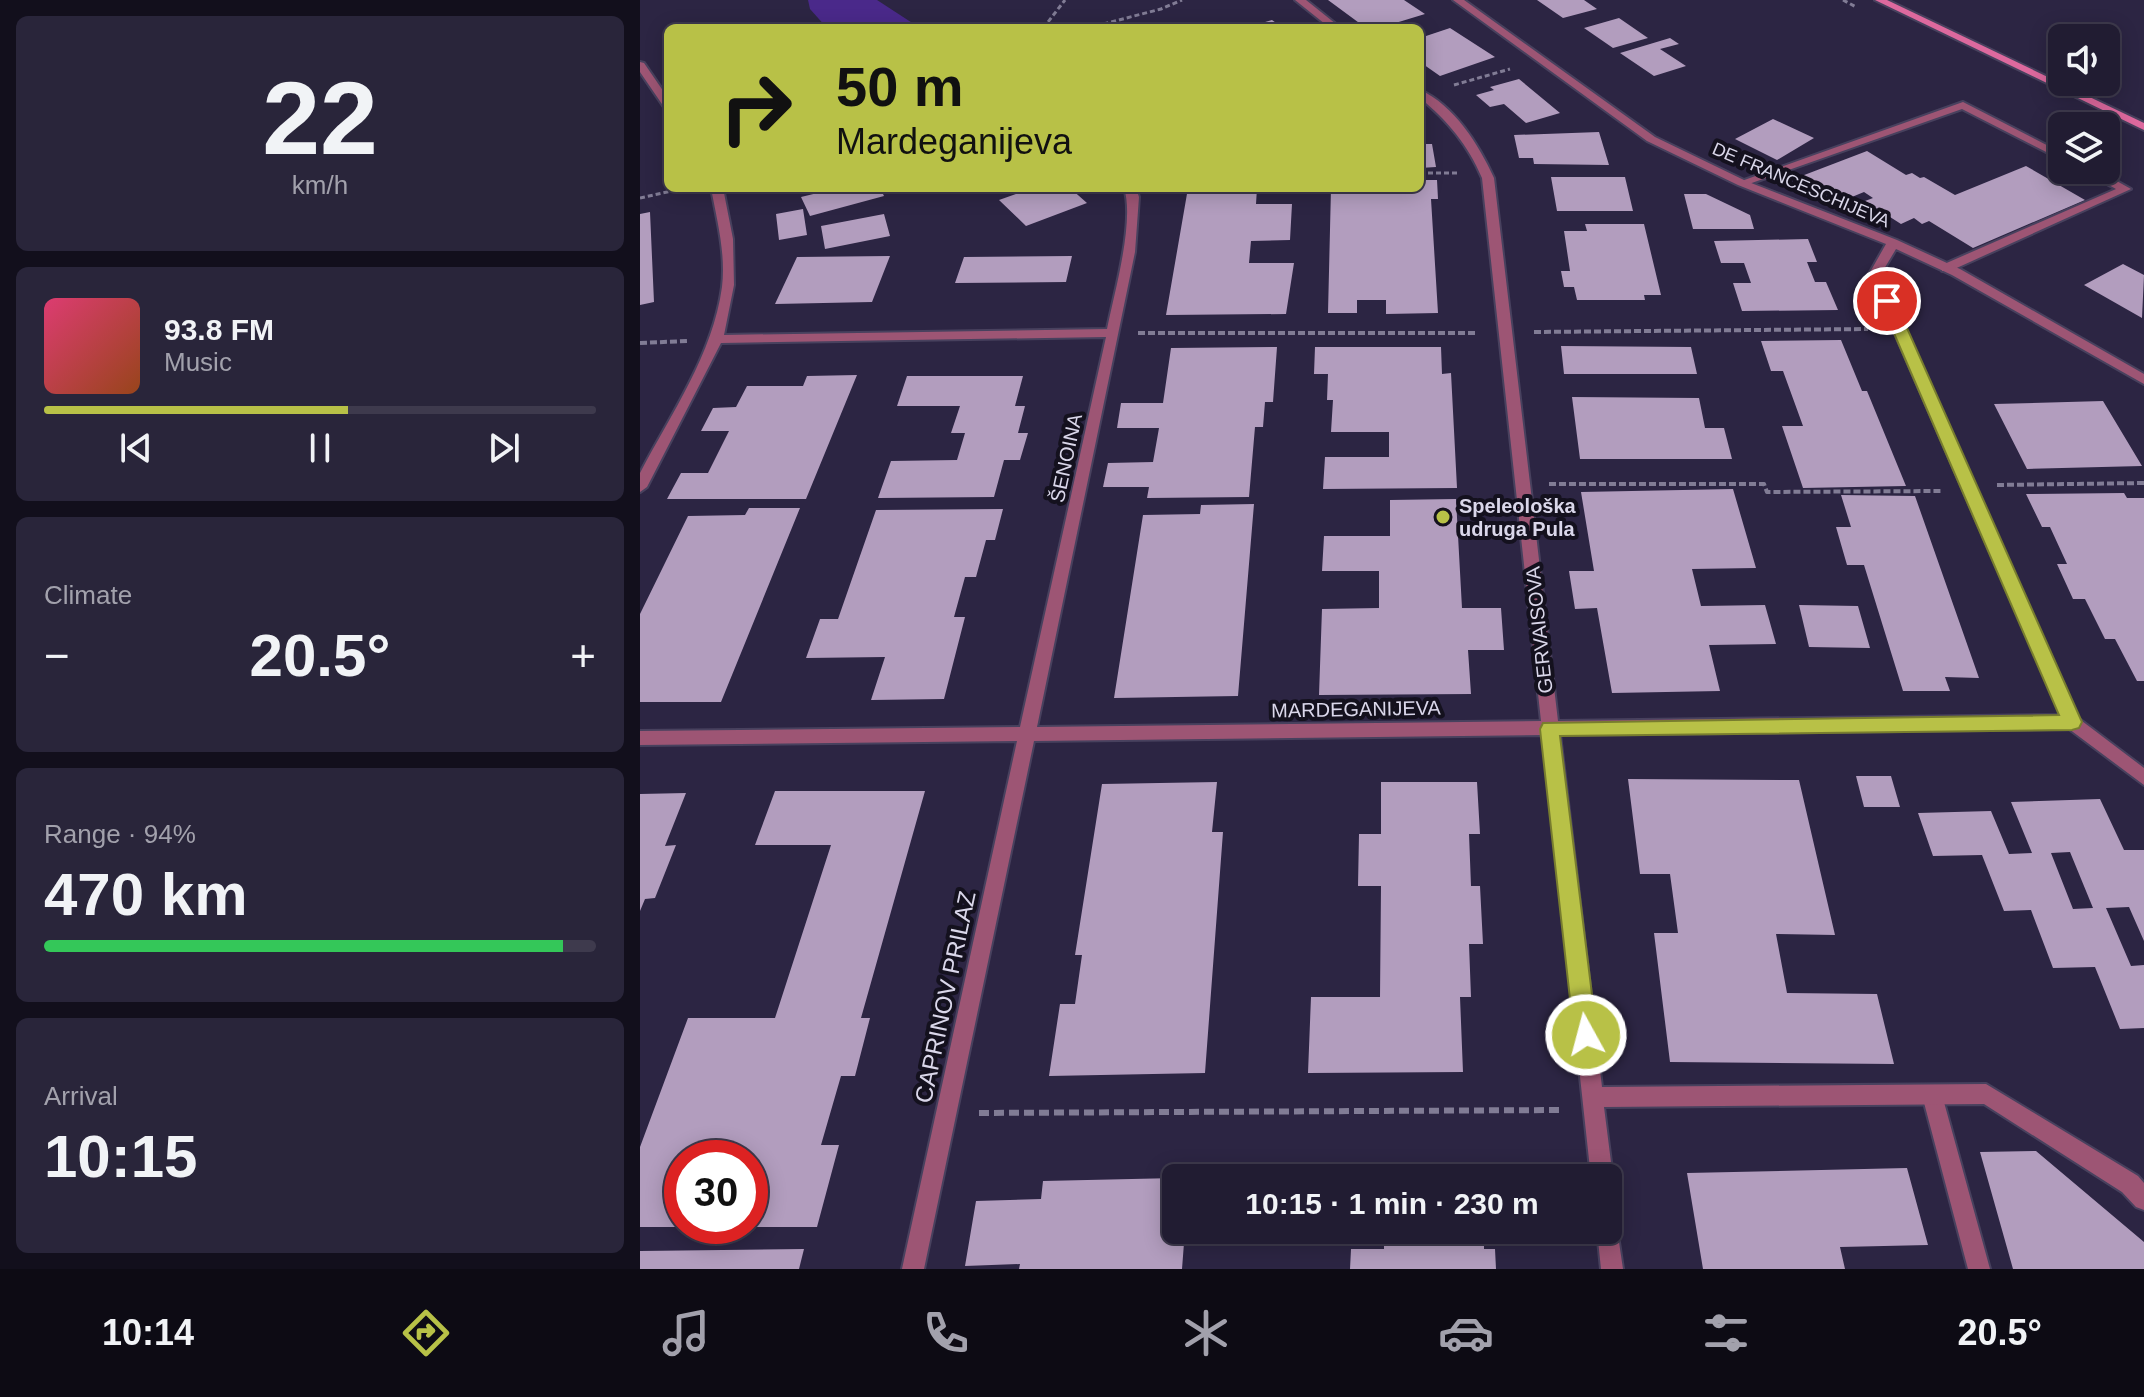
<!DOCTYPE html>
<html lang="en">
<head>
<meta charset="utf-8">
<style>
  body { margin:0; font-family:Arial,sans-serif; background:#29253a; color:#f1f3f6; height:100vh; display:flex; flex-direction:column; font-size:30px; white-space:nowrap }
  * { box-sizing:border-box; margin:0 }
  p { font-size:26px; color:#a2a1ac }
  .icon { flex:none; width:44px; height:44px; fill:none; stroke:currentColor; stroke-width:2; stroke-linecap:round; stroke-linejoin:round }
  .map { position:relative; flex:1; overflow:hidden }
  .sheet { display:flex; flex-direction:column; gap:16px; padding:16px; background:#120f1c; width:640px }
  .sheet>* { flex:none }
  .hud { position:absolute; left:24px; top:24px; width:760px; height:168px; border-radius:12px; box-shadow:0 4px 20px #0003,0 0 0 2px #3e3a4d; background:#b8c147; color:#111; overflow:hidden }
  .tools { position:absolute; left:1408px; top:24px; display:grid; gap:16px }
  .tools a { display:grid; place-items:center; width:72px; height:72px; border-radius:12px; background:#211c32; box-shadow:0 4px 20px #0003,0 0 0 2px #3e3a4d; font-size:40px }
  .speed { position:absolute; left:24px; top:1140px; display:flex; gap:16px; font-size:40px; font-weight:700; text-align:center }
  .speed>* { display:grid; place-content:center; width:104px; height:104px; border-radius:50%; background:#211c32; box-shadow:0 4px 20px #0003,0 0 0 2px #3e3a4d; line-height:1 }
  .speed .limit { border:12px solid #d22; background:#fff; color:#111 }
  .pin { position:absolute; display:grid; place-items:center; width:68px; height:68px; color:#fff; margin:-34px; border:4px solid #fff; border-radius:50%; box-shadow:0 2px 8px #0007 }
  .me { position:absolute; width:88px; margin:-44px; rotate:353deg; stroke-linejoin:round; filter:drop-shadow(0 0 6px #0008) }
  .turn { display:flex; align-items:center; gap:28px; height:168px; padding:0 40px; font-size:36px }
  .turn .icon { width:104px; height:104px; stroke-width:2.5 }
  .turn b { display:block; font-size:56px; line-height:68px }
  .big { font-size:60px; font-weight:700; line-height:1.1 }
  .sheet .widget { flex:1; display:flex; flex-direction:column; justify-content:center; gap:12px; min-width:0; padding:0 28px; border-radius:12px; background:#29253a }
  .sheet .dial { align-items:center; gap:0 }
  .dial b { font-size:104px; line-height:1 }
  .song { display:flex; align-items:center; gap:24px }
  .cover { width:96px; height:96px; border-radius:12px; background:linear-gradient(135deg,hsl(340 70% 55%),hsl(20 70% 35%)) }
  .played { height:8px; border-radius:4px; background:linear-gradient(90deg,#b8c147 55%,#3e3a4d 55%) }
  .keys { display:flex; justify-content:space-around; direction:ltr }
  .heat { display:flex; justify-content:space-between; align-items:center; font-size:44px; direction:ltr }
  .charge { height:12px; border-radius:6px; background:linear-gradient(90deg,#34c759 94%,#3e3a4d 0) }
  .trip { position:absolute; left:522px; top:1164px; width:460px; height:80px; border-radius:12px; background:#211c32; box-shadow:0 4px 20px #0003,0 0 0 2px #3e3a4d; font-weight:700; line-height:80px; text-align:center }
  .tabs { display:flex; height:128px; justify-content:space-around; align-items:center; background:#0d0b14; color:#a2a1ac }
  .tabs .icon { width:56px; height:56px }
  .tabs .active { color:#b8c147 }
  .tabs b { font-size:36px; color:#f1f3f6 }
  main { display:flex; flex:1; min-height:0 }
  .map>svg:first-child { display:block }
  .green { fill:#4a298a }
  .building { fill:#b29dbe; fill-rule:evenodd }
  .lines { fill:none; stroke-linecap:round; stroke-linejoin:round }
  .lane-casing { stroke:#48415e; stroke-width:4 }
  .street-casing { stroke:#48415e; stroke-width:4 }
  .secondary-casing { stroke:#48415e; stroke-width:4 }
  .path-far2 { stroke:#817c95; stroke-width:3; stroke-dasharray:5 3; stroke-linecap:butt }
  .path-far1 { stroke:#817c95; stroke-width:4; stroke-dasharray:7 3; stroke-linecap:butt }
  .path { stroke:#817c95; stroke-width:6; stroke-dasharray:10 5; stroke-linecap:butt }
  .lane { fill:#9d5574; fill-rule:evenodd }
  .street { fill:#9d5574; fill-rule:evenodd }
  .secondary { fill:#dd699e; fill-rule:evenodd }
  .route { fill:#b8c147; stroke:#787d2e; stroke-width:2 }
  .poi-dot { fill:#b8c147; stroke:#14111e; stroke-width:3 }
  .labels { text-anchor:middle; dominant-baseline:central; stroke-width:8; stroke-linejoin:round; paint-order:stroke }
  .far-street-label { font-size:18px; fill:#dad7ea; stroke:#14111e }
  .street-label { font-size:20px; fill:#dad7ea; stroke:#14111e }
  .poi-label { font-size:20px; font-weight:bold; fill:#dad7ea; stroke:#14111e; text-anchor:start }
  .near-street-label { font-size:24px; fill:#dad7ea; stroke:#14111e }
</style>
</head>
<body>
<main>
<section class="sheet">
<div class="widget dial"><b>22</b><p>km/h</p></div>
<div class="widget">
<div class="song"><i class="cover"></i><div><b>93.8 FM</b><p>Music</p></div></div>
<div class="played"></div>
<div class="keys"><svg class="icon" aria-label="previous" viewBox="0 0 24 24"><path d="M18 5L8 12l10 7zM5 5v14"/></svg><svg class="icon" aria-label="pause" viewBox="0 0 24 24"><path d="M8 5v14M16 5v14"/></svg><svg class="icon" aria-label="next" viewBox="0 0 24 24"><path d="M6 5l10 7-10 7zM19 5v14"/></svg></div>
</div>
<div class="widget"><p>Climate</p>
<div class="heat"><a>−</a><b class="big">20.5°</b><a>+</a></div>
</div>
<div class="widget"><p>Range · 94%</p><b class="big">470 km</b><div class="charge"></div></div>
<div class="widget"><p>Arrival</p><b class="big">10:15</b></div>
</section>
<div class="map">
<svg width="1504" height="1269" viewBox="0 0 1504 1269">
  <rect width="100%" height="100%" fill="#2c2543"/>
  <path class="green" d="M168 0H237L280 28H187L170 9Z"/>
  <path class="building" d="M688 0H764L785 14 739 28H726Z
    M897 0H944L957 9 923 18Z
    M979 18 1008 38 973 48 944 28Z
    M632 20 643 28H608V27Z
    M810 28 855 57 800 76 780 62V38Z
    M1030 38 1039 44 1020 49 1046 66 1014 76 980 53Z
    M879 79 920 113 886 123 864 104 850 107 836 95 854 90 850 87Z
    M1133 119 1174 138 1137 160 1095 139Z
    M959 132 969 165 894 164 893 158H879L874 135Z
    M780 144H792L796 167 780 168Z
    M1227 151 1266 175 1272 173 1280 178 1284 177 1315 195 1386 166 1445 200 1333 248 1289 221 1282 224 1274 218 1261 224 1225 201 1233 198 1224 192 1207 199 1188 186 1179 189 1159 177Z
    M911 177H985L993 211H917Z
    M780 180H797L798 199H791L798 313 746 314V300H717V313H688L691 188H780Z
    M198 188H240L244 196 170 216 161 197Z
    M393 188H430L447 203 386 226 359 200Z
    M548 188H617L616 204H652L650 240 611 241 609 263H654L646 314 526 315Z
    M1044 194H1066L1110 215 1114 229H1053Z
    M163 209 167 235 139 240 136 214Z
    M10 212 14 302 0 305V214Z
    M244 214 250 236 185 249 181 226Z
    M945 224H1004L1021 295H1004L1005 300H937L934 287H924L921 271H930L924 231H947Z
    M1168 239 1177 262H1167L1175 282H1186L1198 310 1102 311 1093 283H1111L1104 263H1081L1074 241Z
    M250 256 232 302 135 304 157 257Z
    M432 256 426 282 315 283 324 257Z
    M1483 264 1504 275 1502 318 1444 285Z
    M1201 340 1222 391H1227L1266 486 1163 488 1142 426H1163L1143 371H1131L1121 341Z
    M921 346 1051 347 1057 374H924Z
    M637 347 633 402H625L623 427H615L609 497 507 498 509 487H463L468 463 513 462 519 428H477L481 403H523L531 348Z
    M675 347H801L802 374 811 373 817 488 683 489 685 457H749V432H691L693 400H687L688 374H674Z
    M217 375 166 499H27L41 473H68L89 431H61L73 408 96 407 107 386H163L167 376Z
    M267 376H383L375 406H385L378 433H388L380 460H364L354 497 238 498 251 461 317 460 325 433H311L320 406H257Z
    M932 397 1059 398 1065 428H1084L1092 459H940Z
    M1463 401 1502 466 1387 469 1354 404Z
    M1093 489 1116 568 1052 569 1061 606 1125 605 1136 644 1069 645 1080 691 972 693 957 608 935 609 929 571H954L941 492Z
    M1484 493 1487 498H1504V681H1497L1475 639H1465L1445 599H1433L1417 564H1427L1410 527H1402L1386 494Z
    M1201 495 1275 496 1339 678 1305 677 1310 691H1263L1224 565H1207L1196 527H1211Z
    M816 499 822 608H861L864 650H828L831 694 679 695 682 609 739 608V571H682L684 536H750V500Z
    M614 504 598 696 474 698 503 515 560 514 561 505Z
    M109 508H160L81 702H0V614L48 516 105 515Z
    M363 509 355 540H346L336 577H325L314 617H325L304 699 231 700 245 657 166 658 180 619H198L236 510Z
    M1159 605 1218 606 1230 648 1169 647Z
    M1216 776H1251L1260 807H1224Z
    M988 779 1159 780 1195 935 1136 934 1147 993 1237 994 1254 1064 1030 1062 1014 933H1038L1030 874H1000Z
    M577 782 572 832H583L565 1073 409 1076 420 1004H435L442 955H435L462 784Z
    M741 782H837L840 834H829L831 886H840L843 944H829L831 997H820L823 1072 668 1073 671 997H740L741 886H718L719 834H741Z
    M135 791H285L221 1018H230L215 1076H201L181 1145H199L177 1227H110V1158H42V1227H0V1147L48 1018H135L191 845H115Z
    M46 793 25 846 36 845 15 898 5 899 0 911V794Z
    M1460 799 1484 850H1504V941L1489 907 1466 908 1491 966 1504 965V1028L1480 1029 1455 967 1413 968 1391 910 1364 911 1342 855 1293 856 1278 813 1351 811 1369 854 1392 853 1371 802ZM1430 852 1453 908 1433 909 1411 853Z
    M1396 1151 1504 1242V1269H1373L1340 1152Z
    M1267 1168 1288 1245 1200 1247 1205 1269H1063L1047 1173Z
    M536 1178V1230H545L542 1269H379L380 1264 325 1266 336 1201 401 1199 403 1181Z
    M744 1230H844V1249H855L856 1269H710L711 1249H744Z
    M164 1249 159 1269H0V1251Z"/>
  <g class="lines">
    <g class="lane-casing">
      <path id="lane" d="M1323 102 1422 153V160L1322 109 1106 185 1096 183Z
        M1442 170H1457L1491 189 1310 271H1302V265L1476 189Z
        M1292 1085 1299 1088 1302 1095 1350 1269H1328L1282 1095 1285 1088Z"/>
    </g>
    <g class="street-casing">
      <path id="street" d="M655 0H666L701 28H690Z
        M813 0H824L1015 137 1106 181 1257 240 1320 269 1504 374V384L1312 275 1256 249 1241 274 1438 718 1504 768V785L1429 729 920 735 962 1087 1346 1084 1498 1176 1504 1183V1210L1496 1207 1482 1192 1344 1104 964 1107 973 1178 968 1186V1178H951L903 735 394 741 284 1269H262L377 741 0 745V731L380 727 466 337 81 343 7 487 0 492V473C31 414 73 354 82 287 86 254 77 220 71 188H83L93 239 94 285 84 335 467 329C474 294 495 221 484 188H496L499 197 495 252 397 727 901 721 842 178C828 145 808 121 780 98V90C814 105 839 145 854 178L918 721 1421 715 1229 274 1246 244 1098 185 1007 141Z
        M0 62 4 63 28 98V108L24 107 0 72Z
        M968 1219 976 1222 983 1269H961L957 1230H968Z"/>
    </g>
    <g class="secondary-casing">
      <path id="secondary" d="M1235 0H1247L1504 123V130Z"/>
    </g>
    <path class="path-far2" d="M1203 0 1216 7
      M413 28 408 22 425 0
      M448 28 521 9 542 0
      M814 85 870 69
      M780 173H817
      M0 198 45 188"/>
    <path class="path-far1" d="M894 332 1228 329
      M498 333H836
      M0 343 47 341
      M909 484H1124L1127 492 1302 491
      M1357 485 1504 483"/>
    <path class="path" d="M339 1113 921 1110"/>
    <use href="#lane" class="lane"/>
    <use href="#street" class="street"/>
    <use href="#secondary" class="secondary"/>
  </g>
  <path class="route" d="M1247 297 1255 301 1442 722 1439 728 1432 730 920 736 957 1035 954 1043 946 1047 937 1043 934 1035 900 729 903 723 1419 715 1240 301Z"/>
  <circle class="poi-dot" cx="803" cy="517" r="8"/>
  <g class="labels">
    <g class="far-street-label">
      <text transform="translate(1161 185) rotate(23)">DE FRANCESCHIJEVA</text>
    </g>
    <g class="street-label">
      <text transform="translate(426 458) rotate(-78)">ŠENOINA</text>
      <text transform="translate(899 630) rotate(-96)">GERVAISOVA</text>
      <text transform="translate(716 709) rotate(-1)">MARDEGANIJEVA</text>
    </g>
    <g class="poi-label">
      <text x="819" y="506">Speleološka<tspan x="819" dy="23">udruga Pula</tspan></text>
    </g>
    <g class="near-street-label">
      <text transform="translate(305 997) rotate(-78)">CAPRINOV PRILAZ</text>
    </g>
  </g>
</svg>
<div class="tools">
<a><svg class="icon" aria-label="sound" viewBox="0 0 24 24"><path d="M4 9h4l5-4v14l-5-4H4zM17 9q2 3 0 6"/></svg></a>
<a><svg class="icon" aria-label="layers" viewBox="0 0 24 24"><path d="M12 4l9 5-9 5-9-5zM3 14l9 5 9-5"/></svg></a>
</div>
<div class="speed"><div class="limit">30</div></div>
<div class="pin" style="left:1247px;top:301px;background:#d93025"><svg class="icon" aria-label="arrive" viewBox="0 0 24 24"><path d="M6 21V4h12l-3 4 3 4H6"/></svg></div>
<svg class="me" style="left:946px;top:1035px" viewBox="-20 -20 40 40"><circle r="17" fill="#b8c147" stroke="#fff" stroke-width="3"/><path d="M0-11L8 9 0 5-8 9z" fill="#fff"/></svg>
<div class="trip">10:15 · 1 min · 230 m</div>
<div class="hud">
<div class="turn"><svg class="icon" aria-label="right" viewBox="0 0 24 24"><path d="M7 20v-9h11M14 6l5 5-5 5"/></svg><div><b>50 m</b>Mardeganijeva</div></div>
</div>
</div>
</main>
<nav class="tabs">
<b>10:14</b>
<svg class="icon active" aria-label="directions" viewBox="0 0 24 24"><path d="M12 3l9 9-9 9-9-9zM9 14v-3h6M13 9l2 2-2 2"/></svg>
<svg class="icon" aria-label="music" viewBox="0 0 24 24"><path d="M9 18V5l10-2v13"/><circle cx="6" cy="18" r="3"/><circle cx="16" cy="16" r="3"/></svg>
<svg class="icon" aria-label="phone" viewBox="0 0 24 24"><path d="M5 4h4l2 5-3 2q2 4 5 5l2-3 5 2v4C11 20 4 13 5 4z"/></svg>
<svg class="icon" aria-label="climate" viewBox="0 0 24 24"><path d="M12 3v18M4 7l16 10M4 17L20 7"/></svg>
<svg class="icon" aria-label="car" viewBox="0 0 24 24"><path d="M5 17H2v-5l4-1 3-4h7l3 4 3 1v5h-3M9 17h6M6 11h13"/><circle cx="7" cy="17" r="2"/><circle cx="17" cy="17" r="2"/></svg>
<svg class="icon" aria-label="filters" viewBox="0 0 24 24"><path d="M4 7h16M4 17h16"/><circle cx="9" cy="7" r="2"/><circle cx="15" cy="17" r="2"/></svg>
<b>20.5°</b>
</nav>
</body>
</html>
